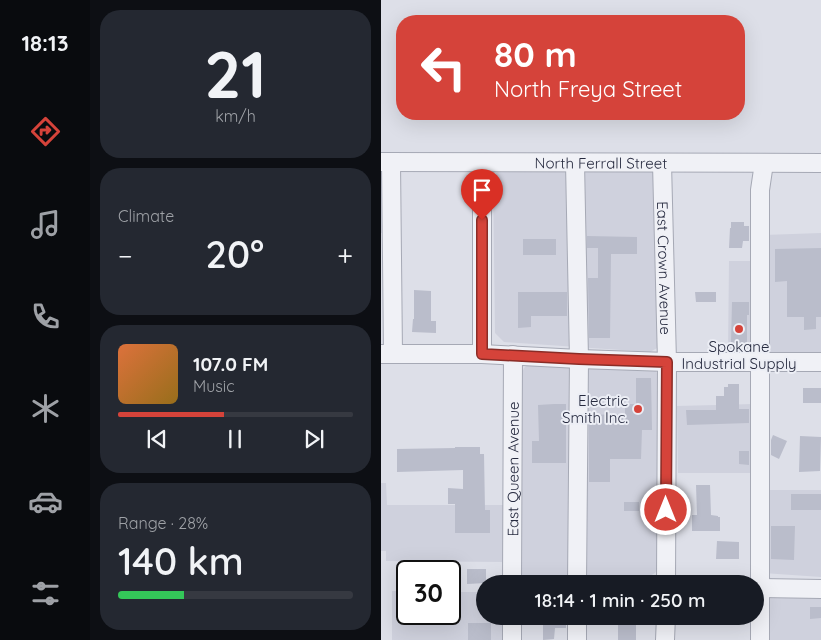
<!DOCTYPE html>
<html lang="en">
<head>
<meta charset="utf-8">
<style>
  body { margin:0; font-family:Quicksand,sans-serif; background:#242831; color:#f1f3f6; height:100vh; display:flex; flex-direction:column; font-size:19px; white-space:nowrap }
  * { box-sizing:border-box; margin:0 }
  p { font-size:16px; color:#9ea1a6 }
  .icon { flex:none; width:28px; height:28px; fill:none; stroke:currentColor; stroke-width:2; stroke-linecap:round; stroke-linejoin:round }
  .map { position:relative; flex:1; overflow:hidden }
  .side { display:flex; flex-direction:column; gap:10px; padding:10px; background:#0d0f14; width:291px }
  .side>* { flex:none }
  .top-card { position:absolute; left:15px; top:15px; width:349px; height:105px; border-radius:20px; box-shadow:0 5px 20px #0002; background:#d5433a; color:#fff; overflow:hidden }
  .speed { position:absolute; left:15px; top:560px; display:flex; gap:10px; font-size:25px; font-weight:700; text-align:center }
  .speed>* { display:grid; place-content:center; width:65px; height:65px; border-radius:50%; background:#171b24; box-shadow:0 5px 20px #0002; line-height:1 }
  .speed .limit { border:2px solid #111; border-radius:8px; background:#fff; color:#111 }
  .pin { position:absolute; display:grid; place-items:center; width:42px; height:42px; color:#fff; margin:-51px -21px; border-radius:50% 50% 50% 0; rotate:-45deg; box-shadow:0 0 5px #0007 }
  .pin .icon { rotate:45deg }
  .me { position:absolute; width:55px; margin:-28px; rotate:0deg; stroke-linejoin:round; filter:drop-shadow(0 0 4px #0008) }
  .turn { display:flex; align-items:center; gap:18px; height:105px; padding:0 15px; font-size:22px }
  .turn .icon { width:65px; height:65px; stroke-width:2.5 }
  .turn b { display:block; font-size:35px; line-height:42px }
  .big { font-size:38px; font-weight:600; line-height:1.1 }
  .side .widget { flex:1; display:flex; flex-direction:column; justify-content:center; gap:8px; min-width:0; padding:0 18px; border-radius:20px; background:#242831 }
  .side .dial { align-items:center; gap:0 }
  .dial b { font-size:65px; line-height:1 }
  .song { display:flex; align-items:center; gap:15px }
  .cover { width:60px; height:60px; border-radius:8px; background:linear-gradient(135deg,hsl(20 70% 55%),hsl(40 70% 35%)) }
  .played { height:5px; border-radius:2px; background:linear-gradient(90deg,#d5433a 45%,#363941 45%) }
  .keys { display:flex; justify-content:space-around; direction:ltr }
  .heat { display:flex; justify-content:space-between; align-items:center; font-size:28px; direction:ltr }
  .charge { height:8px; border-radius:4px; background:linear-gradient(90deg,#34c759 28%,#363941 0) }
  .trip { position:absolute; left:95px; top:575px; width:288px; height:50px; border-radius:25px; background:#171b24; box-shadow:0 5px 20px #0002; font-weight:600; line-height:50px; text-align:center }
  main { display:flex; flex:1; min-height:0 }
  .menu { display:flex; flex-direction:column; width:90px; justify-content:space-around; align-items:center; background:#090b0e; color:#9ea1a6 }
  .menu .icon { width:35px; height:35px }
  .menu .active { color:#d5433a }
  .menu b { font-size:22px; color:#f1f3f6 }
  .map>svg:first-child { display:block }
  .built { fill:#cfd1dd }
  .building { fill:#babdcb }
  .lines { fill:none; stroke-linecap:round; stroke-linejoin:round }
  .minor-casing { stroke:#a6a9b5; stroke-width:20 }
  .minor { stroke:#f0f1f6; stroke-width:18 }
  .route-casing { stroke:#8a2c26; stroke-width:12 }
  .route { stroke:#d5433a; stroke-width:9 }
  .poi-dot { fill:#d5433a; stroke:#eceef5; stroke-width:2 }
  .labels { text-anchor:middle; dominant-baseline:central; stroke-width:4; stroke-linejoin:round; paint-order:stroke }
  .street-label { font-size:15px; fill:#262a3f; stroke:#eceef5 }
  .poi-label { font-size:15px; fill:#262a3f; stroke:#eceef5 }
</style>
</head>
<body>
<main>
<nav class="menu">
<b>18:13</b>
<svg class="icon active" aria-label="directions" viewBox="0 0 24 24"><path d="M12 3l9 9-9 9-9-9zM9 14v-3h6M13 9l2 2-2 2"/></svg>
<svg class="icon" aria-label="music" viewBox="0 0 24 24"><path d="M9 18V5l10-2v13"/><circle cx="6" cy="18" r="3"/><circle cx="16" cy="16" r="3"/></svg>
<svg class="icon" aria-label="phone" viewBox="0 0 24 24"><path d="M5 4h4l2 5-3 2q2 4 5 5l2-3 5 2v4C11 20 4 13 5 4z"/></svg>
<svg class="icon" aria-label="climate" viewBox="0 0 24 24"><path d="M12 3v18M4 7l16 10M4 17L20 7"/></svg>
<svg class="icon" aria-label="car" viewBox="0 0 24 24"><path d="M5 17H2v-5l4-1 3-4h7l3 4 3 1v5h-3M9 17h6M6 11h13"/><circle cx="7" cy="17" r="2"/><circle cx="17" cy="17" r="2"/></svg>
<svg class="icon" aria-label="filters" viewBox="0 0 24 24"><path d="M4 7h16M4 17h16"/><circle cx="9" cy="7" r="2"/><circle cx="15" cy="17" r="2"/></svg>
</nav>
<section class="side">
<div class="widget dial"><b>21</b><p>km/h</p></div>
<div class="widget"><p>Climate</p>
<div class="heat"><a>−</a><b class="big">20°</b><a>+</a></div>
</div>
<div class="widget">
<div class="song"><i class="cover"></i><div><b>107.0 FM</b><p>Music</p></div></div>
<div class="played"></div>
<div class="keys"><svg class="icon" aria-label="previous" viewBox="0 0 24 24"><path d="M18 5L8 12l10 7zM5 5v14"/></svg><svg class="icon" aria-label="pause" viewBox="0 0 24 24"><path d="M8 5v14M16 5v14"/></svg><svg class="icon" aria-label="next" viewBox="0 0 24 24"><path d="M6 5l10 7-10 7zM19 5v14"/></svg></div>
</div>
<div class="widget"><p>Range · 28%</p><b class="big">140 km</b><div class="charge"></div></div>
</section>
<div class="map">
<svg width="440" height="640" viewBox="0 0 440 640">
  <rect width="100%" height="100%" fill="#dddfe8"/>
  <path class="built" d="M125 165 270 169 277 179 278 347 269 352 123 342 114 333 112 176Z
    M0 168H6L7 233H0Z
    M440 233V354H347L348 261H382L383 235Z
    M148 363 272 368 277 374 278 567 274 573 267 577 142 580 138 572 140 375 143 368Z
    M373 404 374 473H297L296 406Z
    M0 483H5L6 505H126L125 562 5 561V551H0Z
    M383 490H440V577L382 573Z
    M11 591H26V614H69V592H104V616H125V640H11Z
    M380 593 440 597V640H381Z"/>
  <path class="building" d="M350 222H363V226H368V241H362L361 248H348L349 228H350Z
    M206 236 256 237V254H230L229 338H208L207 278H217V248H206Z
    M142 239H175V255H142Z
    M440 248V317H435V329L423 330V317H406V281L394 282V249Z
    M33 290 50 291V321H55V333L31 332 32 319H33Z
    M137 292H186V316H150V327L137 328Z
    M314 292H335V302H315Z
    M351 302H368V315H366V343H350Z
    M255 378H270L271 430H261L260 459H229V482H208V415L244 414V404H255Z
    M347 384H358V409H368V423L306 425 305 410H335V396H343V387H347Z
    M422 388H440V403H422Z
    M173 404H185V463H151V441H158L157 405Z
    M392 435 406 441 398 459 390 455V440Z
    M419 436 440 437 439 471 418 472Z
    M74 447H99V454H103L104 510H109V533H74V504H67V488L82 489V470L16 472V449L74 448Z
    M358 451H368V465L358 464Z
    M315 485H329L330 515 337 516V517H339V531H311V515H316Z
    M410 494H440V510H410Z
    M243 502H258V511H243Z
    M390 526H414L413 560 390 559Z
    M336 541 358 542V559H335Z
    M86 569H105V583L86 584Z
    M429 607H440V618L429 619Z
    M162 616H185V628H174L173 639 162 640Z
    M237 616H255V640H237Z
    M87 623H110V640H87Z"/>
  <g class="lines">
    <g class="minor-casing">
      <g id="minor">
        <path id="s1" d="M0 162 440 163"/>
        <path d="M10 162 12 354"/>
        <path d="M194 163 198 359 196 584"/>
        <path id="s2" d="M281 163 286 362 285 584"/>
        <path d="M0 354H101L198 359 286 362H440"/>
        <path d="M101 354V163"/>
        <path id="s3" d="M131 584 132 355"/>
        <path d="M374 588 440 589"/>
        <path d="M131 640V616"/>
        <path d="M196 640V616"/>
        <path d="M284 640 285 616"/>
        <path d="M379 640V190L383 163"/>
      </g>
    </g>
    <use href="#minor" class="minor"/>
  </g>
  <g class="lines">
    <g class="route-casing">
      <path id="route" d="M101 220V354L198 359 286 362 285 510"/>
    </g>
    <use href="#route" class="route"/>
  </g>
  <g class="poi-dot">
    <circle cx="358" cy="329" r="5"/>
    <circle cx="257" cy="409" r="5"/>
  </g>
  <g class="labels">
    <g class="street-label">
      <text stroke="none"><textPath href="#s1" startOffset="220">North Ferrall Street</textPath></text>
      <text stroke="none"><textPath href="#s2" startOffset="105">East Crown Avenue</textPath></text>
      <text stroke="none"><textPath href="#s3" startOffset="115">East Queen Avenue</textPath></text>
    </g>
    <g class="poi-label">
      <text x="358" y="346">Spokane<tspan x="358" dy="17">Industrial Supply</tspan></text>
      <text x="247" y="400" text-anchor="end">Electric<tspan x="247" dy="17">Smith Inc.</tspan></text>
    </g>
  </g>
</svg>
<div class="speed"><div class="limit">30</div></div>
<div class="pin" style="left:101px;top:220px;background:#d93025"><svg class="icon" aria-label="arrive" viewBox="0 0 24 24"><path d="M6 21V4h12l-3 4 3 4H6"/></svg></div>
<svg class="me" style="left:285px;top:510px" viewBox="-20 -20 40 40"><circle r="17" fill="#d5433a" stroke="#fff" stroke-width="3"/><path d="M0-11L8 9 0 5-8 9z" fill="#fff"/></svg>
<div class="trip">18:14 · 1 min · 250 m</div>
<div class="top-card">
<div class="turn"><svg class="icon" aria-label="left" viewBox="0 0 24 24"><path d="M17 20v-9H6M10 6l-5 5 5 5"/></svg><div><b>80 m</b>North Freya Street</div></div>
</div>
</div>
</main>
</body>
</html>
